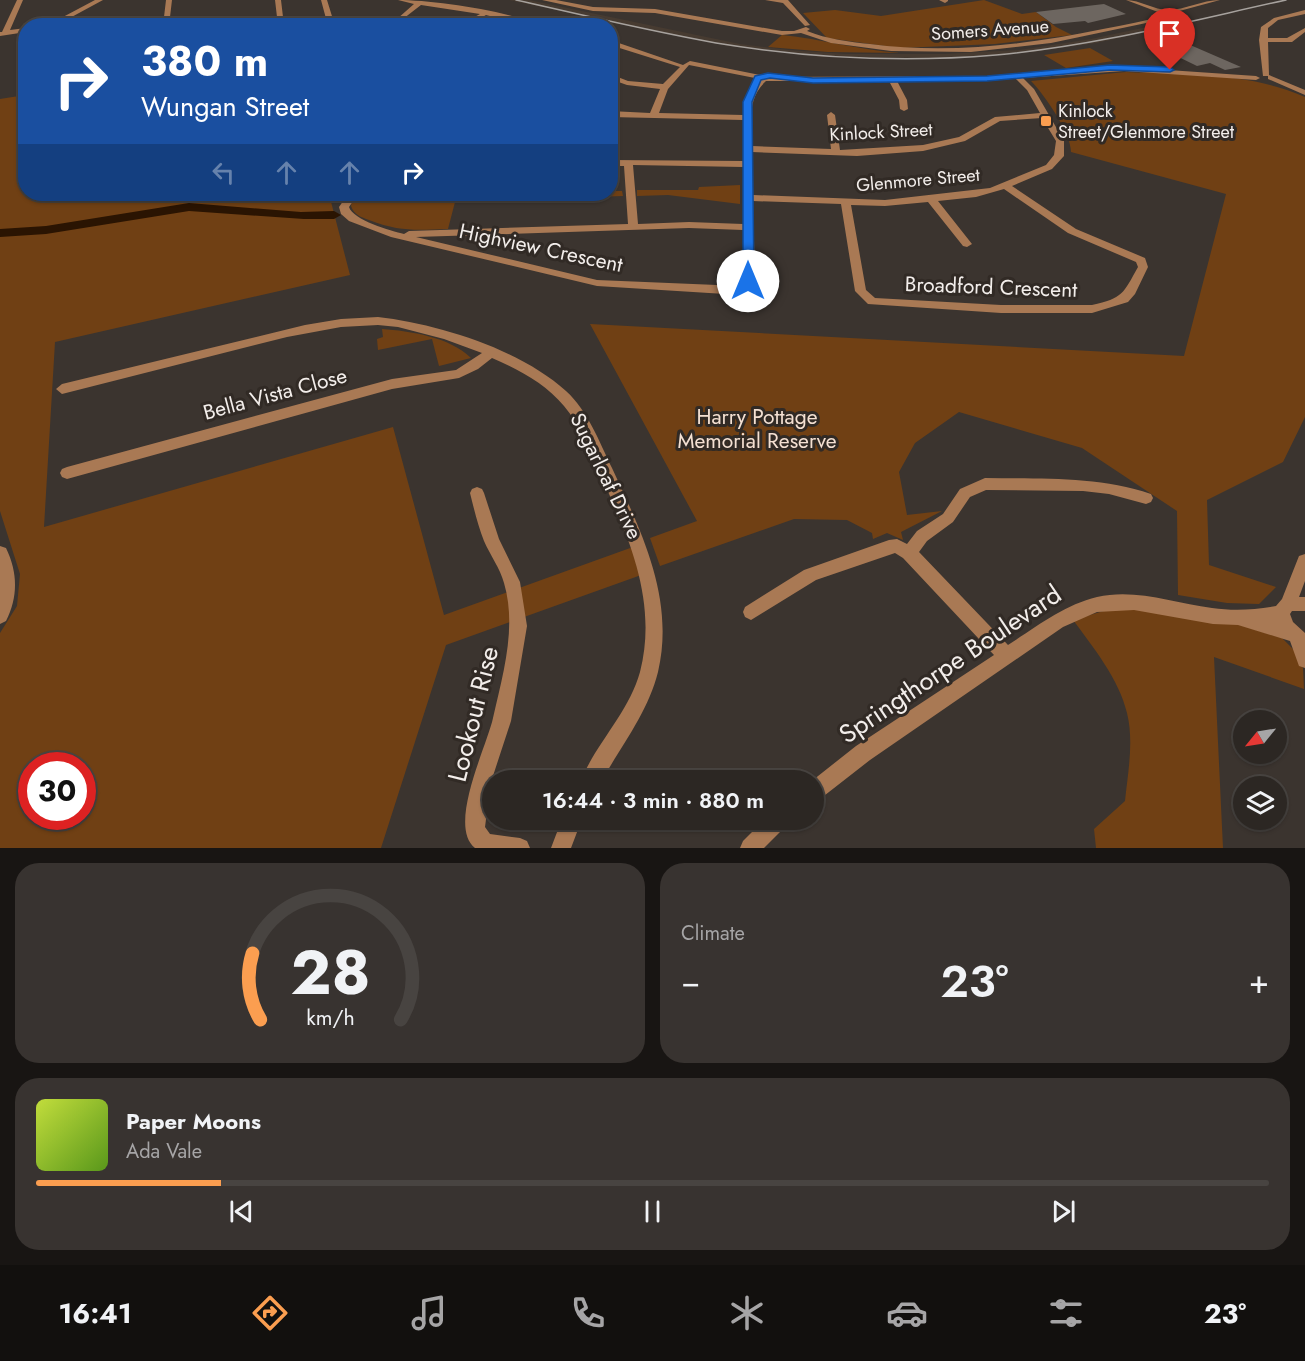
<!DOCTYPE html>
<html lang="en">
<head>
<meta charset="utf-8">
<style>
  body { margin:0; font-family:Jost,sans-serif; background:#383330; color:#f1f3f6; height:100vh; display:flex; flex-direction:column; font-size:22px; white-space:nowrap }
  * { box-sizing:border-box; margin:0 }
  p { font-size:20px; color:#a6a5a6 }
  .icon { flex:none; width:33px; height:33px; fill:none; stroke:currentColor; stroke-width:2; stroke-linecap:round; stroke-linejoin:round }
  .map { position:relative; height:848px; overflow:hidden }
  .sheet { display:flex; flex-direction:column; gap:15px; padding:15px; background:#181513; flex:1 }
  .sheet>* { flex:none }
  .banner { position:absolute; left:18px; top:18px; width:600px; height:183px; border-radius:24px; box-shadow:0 2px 4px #0004,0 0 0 2px #484441; background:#1a4fa0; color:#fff; overflow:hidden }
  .needle { width:39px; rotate:240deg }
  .buttons { position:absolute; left:1233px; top:710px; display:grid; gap:12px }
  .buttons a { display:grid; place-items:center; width:54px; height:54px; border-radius:50%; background:#2c2723; box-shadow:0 2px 4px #0004,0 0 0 2px #484441; font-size:30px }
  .speed { position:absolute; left:18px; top:752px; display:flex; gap:12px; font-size:30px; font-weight:700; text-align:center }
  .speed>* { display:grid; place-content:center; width:78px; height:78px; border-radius:50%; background:#2c2723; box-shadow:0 2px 4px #0004,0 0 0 2px #484441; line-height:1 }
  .speed .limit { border:9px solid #d22; background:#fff; color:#111 }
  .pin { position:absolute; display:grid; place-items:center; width:51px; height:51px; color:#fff; margin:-62px -26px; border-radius:50% 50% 50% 0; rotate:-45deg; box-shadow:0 0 6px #0007 }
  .pin .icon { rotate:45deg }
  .me { position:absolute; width:66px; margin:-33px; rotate:0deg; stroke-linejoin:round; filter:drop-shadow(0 0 4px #0008) }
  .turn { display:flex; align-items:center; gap:21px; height:126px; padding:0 24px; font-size:27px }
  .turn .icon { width:78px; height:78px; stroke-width:2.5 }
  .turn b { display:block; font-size:42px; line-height:51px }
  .lanes { display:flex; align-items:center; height:57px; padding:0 24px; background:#0003; justify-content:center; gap:30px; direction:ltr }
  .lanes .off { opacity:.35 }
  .big { font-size:45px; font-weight:600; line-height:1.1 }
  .sheet .card { flex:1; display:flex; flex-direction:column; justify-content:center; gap:9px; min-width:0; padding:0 21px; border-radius:24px; background:#383330 }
  .sheet .dial { align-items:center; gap:0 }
  .dial svg { height:156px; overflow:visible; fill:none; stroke:#484441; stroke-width:7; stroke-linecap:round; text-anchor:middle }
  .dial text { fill:#f1f3f6; stroke:none }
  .song { display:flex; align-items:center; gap:18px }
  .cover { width:72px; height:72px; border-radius:9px; background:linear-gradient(135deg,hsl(70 70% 55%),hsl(90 70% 35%)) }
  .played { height:6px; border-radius:3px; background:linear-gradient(90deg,#fb9e50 15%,#484441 15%) }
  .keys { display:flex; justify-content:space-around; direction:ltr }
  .heat { display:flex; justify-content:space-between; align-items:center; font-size:33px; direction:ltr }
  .sheet .tiles { flex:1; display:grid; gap:15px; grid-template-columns:1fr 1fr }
  .card:last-child { grid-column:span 2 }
  .trip { position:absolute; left:482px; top:770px; width:342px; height:60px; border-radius:30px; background:#2c2723; box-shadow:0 2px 4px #0004,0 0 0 2px #484441; font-weight:600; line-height:60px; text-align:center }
  .tabs { display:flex; height:96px; justify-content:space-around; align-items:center; background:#12100e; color:#a6a5a6 }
  .tabs .icon { width:42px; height:42px }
  .tabs .selected { color:#fb9e50 }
  .tabs b { font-size:27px; color:#f1f3f6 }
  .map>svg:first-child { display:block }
  .built { fill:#473b31 }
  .green { fill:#704014; fill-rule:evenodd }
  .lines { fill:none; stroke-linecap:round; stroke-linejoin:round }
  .river { fill:#2a1402; fill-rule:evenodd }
  .building { fill:#6d6660 }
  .minor { fill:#a97954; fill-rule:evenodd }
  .rail { stroke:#a7a29e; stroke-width:1.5 }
  .route { fill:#1a73e8; stroke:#114b97; stroke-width:1.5 }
  .poi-dot { fill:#fb9e50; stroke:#312a25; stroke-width:2 }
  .labels { text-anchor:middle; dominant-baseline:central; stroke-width:6; stroke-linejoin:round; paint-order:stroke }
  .far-street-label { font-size:18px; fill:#f3eeeb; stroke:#312a25 }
  .far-poi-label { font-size:18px; fill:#f3eeeb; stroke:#312a25; text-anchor:start }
  .street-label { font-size:21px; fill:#f3eeeb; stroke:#312a25 }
  .park-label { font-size:21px; fill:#f4e0d2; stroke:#312a25 }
  .near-street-label { font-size:26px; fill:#f3eeeb; stroke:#312a25 }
</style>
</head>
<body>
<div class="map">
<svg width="1305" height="848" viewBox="0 0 1305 848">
  <rect width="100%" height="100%" fill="#3b342f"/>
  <path class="built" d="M509 0H529L740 44 789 50 847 54H944L1019 50 1091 39 1184 19 1193 22 1096 43 1032 52 955 58 822 57 728 46Z"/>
  <path class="green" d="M984 0 1022 14 1036 12 1056 27 1072 35 995 44 900 48 827 38 803 13 835 10 881 16Z
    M782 35C821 39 860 50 900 53L828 52 768 47Z
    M1090 48 1113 61 1066 68 1044 55Z
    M1126 72C1186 75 1249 72 1305 97V417L1283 462 1207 500 1209 565 1276 587 1259 604 1227 603 1178 595 1177 511 1082 448 959 412 915 443 899 472 907 515 942 511 901 532 903 540 887 533 873 539 872 533 847 520 794 519 660 566 650 538 697 521 590 324 1184 356 1226 194 1071 152C1071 133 1044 94 1031 81Z
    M25 95 26 194H329L350 275 55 342 44 527 393 427 444 615 633 547 644 574 446 645 381 848H0V633L17 606 20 574 0 511V99ZM32 765H82V816H32Z
    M740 185V204L668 195 637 196V190H698L699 187Z
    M611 191H622L623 196 455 202 448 229C416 230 400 232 369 220 361 217 354 215 351 206L352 201 361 194H462V196L610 194Z
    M382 329C410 331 450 337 471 358L439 366 432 339 378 350 377 339 383 337Z
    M1117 607 1237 624 1282 638 1294 650 1303 668 1304 689 1214 657 1223 848H1096L1094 829 1125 801C1128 772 1134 741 1127 713 1119 679 1093 647 1073 620Z"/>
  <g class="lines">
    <path class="river" d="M189 203 301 212 334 211 341 215 334 219H304L189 211 46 234 0 237V229L46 226Z"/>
  </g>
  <path class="building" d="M1104 4 1126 14 1088 23 1085 21 1053 24 1036 12Z
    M1181 41 1241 67 1225 70 1210 63 1197 66 1156 46Z"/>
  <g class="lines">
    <path class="minor" d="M17 0H23L10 30 26 28V32L0 36V32H2Z
      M95 0H103L55 26H46Z
      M166 0H172L170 17 167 19 164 17Z
      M275 0H281L283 17 287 26H280L277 17Z
      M321 0H327L335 26H328Z
      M398 0C434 0 509 11 542 26H529L486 15 467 26H458L480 14 421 5 399 22 397 19 414 4Z
      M542 0H556L593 7 655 9 782 31H794L806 27 810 29 807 31C827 39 849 42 870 44 948 54 1027 45 1103 29 1124 25 1146 21 1166 15L1126 0C1140 0 1154 10 1168 10 1185 10 1202 0 1220 0L1172 13 1173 15 1170 18 1051 43 971 52 891 51 831 43 801 33 782 35 655 13 593 11Z
      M765 0H788L810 25 805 26 783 3Z
      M939 0H948V1L945 3Z
      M1305 10V14L1278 20 1268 28V38H1287L1305 28V32L1292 42H1268L1269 75 1305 90V95L1268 79V76H1263L1259 40 1261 27 1274 18Z
      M235 18H239L240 26H234Z
      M610 40 683 65 690 61 760 75V79L764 77 987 76 1124 67 1256 76 1260 78 1256 80 1124 71 1023 78 1034 89 1064 141V156L1052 169 1012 186 1076 229 1145 258 1148 267 1135 294 1128 302 1092 313H1001L868 304 855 291 841 204 753 201 755 281 750 290 741 295 597 286 391 237 349 221 341 214 339 207 348 194H358L349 207C353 220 391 231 404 234L409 231 628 224 624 166H610V160L743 161V120L610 117V111L650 113 660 89 627 85 610 79V74L628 81 663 84 680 67 610 45ZM689 65 760 79C748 89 743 101 743 115L659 113 668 89ZM1015 78 1027 90 1040 113 995 117 959 137 923 145 840 150 835 115 831 112 827 115 831 149 752 146C752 123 746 99 766 81H889L899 100 900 109 904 111 908 109 907 100 897 81ZM1042 118 1056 141 1054 155 1046 165 990 188 885 200 753 195 752 152 857 156 923 151 965 141 1000 121ZM633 165 743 167V224L689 222 638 224ZM1004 189 1068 233 1136 262 1138 267C1123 294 1123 298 1092 305H1001L875 298 866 290 851 205 885 206 928 202 963 246 967 247 972 244 938 201 976 197ZM689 228 743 230V281L741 286 597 280 416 237Z
      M378 317C438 324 520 349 566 391 588 411 599 441 612 468 642 533 675 599 658 672 648 712 622 745 602 780H581C597 742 629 712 640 672 658 602 629 537 600 474 590 451 581 426 564 406 546 384 518 369 492 358L478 369 459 378 392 389 67 479 62 477 60 473 62 469 67 467 392 379 456 370 482 353 444 339 398 327 378 325 341 327 287 337 62 394 56 389 62 384 305 325 341 319Z
      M985 478C1041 479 1097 476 1151 494L1153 498 1151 502 1146 504 1109 494 1083 491 986 490 970 497 953 522 927 541 919 552 1008 645C1036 627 1064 605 1097 597 1135 588 1174 603 1212 608 1233 611 1255 610 1276 606L1282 599 1299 556 1305 554V581L1299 597H1305V611H1292L1290 614 1293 622 1305 633V668L1299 666 1290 641 1238 625 1213 624 1134 610 1097 612 1063 627 870 760 820 799 813 802V780L856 746 994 655 903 558 895 553 816 580 751 620 745 617 743 612 745 607 804 570 889 540 897 539 907 544 917 531 943 514 960 489Z
      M477 487 482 489 484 493 499 539 520 582 527 626 511 721 491 782 485 827 490 834 520 838 527 841 530 848H475C447 826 487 746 493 718 503 674 517 627 504 583 500 568 490 555 484 541 478 526 474 509 470 493L472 489Z
      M0 546 6 548C18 573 18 597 6 621L0 624Z
      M562 819H582L571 848H551Z
      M765 819H789L786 826 764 848H740L743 841Z"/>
    <path class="rail" d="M516 0C582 15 649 31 716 43 808 58 903 63 996 55 1095 46 1190 21 1286 0"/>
  </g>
  <path class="route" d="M1110 65 1170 67 1174 70 1170 72 1110 70 987 81 813 83 770 78 761 80 752 102 754 281 748 284 743 281V102L755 76 768 73 813 78 987 76Z"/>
  <rect class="poi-dot" x="1040" y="115" width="12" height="12" rx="3"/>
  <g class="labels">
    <g class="far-street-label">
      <text transform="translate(990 30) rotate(-4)">Somers Avenue</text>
      <text transform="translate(881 132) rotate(-3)">Kinlock Street</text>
      <text transform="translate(918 180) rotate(-5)">Glenmore Street</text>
    </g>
    <g class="far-poi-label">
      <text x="1058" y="111">Kinlock<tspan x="1058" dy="21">Street/Glenmore Street</tspan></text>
    </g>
    <g class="street-label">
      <text transform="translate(541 248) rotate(12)">Highview Crescent</text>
      <text transform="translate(991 287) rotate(2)">Broadford Crescent</text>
      <text transform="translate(275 394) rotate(-15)">Bella Vista Close</text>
      <text transform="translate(606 476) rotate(64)">Sugarloaf Drive</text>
    </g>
    <g class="park-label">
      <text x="757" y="417">Harry Pottage<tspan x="757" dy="24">Memorial Reserve</tspan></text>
    </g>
    <g class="near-street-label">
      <text transform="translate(950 664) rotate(-34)">Springthorpe Boulevard</text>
      <text transform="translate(473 714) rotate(-76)">Lookout Rise</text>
    </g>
  </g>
</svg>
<div class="buttons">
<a><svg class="needle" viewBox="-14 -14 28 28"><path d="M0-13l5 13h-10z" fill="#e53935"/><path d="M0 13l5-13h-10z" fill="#a6a5a6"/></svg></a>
<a><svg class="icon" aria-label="layers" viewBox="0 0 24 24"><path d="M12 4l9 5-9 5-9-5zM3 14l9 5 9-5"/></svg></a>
</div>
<div class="speed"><div class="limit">30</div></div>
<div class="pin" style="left:1170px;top:70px;background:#d93025"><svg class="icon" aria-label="arrive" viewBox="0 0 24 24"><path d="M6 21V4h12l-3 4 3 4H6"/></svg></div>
<svg class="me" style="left:748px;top:281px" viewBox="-20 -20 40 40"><circle r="19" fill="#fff"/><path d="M0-13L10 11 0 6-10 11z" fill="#1a73e8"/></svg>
<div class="trip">16:44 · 3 min · 880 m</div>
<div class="banner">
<div class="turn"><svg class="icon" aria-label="right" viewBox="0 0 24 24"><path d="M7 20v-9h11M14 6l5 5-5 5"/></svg><div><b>380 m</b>Wungan Street</div></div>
<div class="lanes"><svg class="icon off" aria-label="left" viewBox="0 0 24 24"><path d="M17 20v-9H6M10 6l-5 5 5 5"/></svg><svg class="icon off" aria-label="ahead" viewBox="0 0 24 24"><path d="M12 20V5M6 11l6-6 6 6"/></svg><svg class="icon off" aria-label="ahead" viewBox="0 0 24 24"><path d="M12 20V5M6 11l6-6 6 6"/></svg><svg class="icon" aria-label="right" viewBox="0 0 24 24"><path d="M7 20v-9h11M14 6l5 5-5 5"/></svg></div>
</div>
</div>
<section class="sheet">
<div class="tiles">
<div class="card dial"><svg viewBox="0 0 100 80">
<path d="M14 69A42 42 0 1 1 86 69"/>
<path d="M14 69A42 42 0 0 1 10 35" stroke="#fb9e50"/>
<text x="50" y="56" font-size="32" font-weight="700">28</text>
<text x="50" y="72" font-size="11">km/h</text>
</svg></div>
<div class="card"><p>Climate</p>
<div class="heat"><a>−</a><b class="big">23°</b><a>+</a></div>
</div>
<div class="card">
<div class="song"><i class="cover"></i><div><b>Paper Moons</b><p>Ada Vale</p></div></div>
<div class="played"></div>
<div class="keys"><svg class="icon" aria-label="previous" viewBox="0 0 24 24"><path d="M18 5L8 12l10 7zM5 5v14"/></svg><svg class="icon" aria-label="pause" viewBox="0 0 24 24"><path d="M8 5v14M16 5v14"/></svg><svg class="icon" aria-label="next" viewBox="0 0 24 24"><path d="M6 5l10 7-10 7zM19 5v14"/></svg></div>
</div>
</div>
</section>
<nav class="tabs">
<b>16:41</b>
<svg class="icon selected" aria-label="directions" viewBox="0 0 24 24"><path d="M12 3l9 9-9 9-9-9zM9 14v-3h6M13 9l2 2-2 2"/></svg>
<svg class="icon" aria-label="music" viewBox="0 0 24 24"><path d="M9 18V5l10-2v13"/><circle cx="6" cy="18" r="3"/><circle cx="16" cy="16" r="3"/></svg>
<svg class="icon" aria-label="phone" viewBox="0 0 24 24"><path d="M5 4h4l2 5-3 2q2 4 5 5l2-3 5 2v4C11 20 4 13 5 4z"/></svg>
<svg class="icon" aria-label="climate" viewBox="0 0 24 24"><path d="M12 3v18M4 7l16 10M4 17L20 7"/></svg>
<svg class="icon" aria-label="car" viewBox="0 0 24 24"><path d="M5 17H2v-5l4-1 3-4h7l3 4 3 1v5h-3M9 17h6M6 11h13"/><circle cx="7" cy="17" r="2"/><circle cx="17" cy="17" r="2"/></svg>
<svg class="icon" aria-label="filters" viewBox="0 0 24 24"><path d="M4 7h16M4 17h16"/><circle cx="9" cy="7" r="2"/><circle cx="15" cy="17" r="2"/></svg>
<b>23°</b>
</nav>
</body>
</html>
